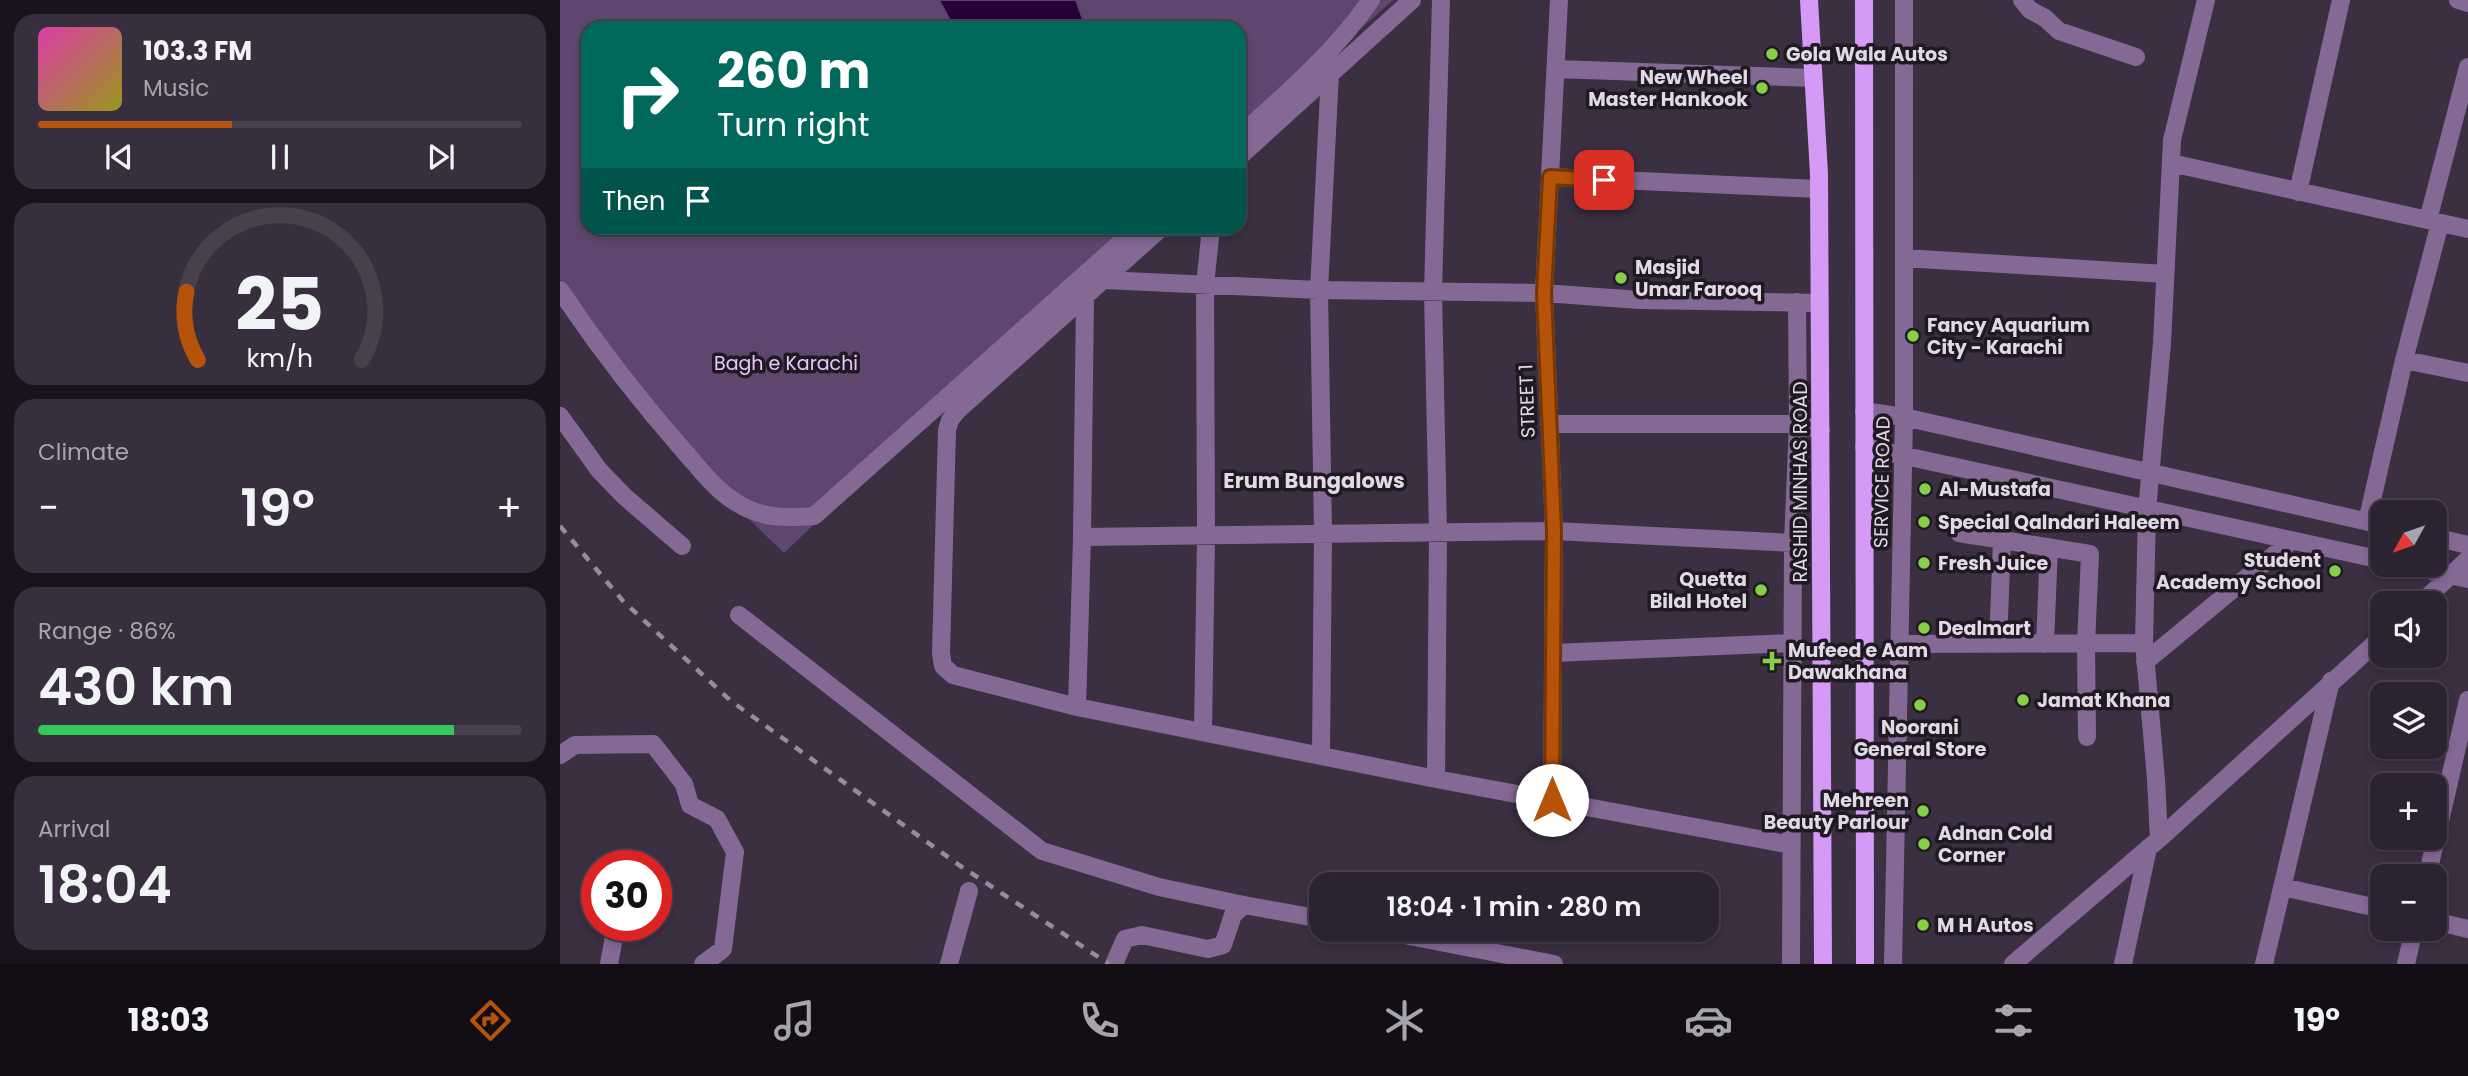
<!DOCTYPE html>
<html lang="en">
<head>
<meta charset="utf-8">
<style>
  body { margin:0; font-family:Poppins,sans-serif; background:#382f3e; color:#f1f3f6; height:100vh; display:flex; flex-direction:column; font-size:26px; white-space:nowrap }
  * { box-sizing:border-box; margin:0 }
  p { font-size:23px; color:#a6a4ac }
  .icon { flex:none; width:38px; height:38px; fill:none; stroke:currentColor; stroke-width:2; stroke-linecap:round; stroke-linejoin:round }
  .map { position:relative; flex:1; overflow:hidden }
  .panel { display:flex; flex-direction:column; gap:14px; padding:14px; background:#18131c; width:560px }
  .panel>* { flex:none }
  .hud { position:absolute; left:21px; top:21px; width:665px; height:214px; border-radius:21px; box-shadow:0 4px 10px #0003,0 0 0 2px #48404d; background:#00695c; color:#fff; overflow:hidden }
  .needle { width:46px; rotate:230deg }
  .controls { position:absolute; left:1810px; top:500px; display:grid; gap:14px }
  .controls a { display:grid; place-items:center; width:77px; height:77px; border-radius:14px; background:#2c2332; box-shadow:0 4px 10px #0003,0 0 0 2px #48404d; font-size:35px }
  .speed { position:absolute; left:21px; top:850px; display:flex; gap:14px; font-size:35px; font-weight:700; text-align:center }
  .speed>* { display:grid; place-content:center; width:91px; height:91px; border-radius:50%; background:#2c2332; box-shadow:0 4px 10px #0003,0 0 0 2px #48404d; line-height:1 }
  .speed .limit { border:10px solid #d22; background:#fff; color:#111 }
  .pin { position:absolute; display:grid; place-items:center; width:60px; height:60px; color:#fff; margin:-30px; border-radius:14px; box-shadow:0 4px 10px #0006 }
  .me { position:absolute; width:77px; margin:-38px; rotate:0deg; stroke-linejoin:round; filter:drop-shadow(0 0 5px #0008) }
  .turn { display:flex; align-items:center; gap:24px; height:147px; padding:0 21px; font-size:32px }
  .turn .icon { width:91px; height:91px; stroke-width:2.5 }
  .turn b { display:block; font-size:49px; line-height:60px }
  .then { display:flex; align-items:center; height:66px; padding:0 21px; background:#0003; gap:14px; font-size:26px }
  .big { font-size:52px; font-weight:600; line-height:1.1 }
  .panel .widget { flex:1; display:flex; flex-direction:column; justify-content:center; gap:10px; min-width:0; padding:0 24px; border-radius:21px; background:#382f3e }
  .panel .dial { align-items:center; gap:0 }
  .dial svg { height:182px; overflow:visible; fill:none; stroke:#48404d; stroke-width:7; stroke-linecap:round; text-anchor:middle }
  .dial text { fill:#f1f3f6; stroke:none }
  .song { display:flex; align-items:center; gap:21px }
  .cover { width:84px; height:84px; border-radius:10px; background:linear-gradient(135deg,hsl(320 70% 55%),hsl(60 70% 35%)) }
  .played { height:7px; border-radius:4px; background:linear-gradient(90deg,#b45309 40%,#48404d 40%) }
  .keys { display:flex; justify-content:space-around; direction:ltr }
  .heat { display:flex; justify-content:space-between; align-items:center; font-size:38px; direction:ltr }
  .charge { height:10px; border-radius:5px; background:linear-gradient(90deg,#34c759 86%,#48404d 0) }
  .trip { position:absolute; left:749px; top:872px; width:410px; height:70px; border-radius:21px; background:#2c2332; box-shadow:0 4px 10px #0003,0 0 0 2px #48404d; font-weight:600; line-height:70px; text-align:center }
  .tabs { display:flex; height:112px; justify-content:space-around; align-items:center; background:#120e14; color:#a6a4ac }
  .tabs .icon { width:49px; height:49px }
  .tabs .active { color:#b45309 }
  .tabs b { font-size:32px; color:#f1f3f6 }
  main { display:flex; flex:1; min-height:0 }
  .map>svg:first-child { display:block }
  .green { fill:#5f466e }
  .water { fill:#270038; stroke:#5f416c; stroke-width:2 }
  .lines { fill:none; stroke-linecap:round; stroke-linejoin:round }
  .minor { stroke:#856995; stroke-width:18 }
  .major { stroke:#d49af5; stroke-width:18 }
  .rail { stroke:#968c9b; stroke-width:4.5; stroke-dasharray:9 9; stroke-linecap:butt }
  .route-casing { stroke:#753606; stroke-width:18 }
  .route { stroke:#b45309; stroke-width:12 }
  .poi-dot { fill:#88cf49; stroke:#1f1a22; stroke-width:2.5 }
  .labels { text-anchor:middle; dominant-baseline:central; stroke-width:7; stroke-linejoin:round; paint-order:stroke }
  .poi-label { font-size:19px; font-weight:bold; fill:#e1d9e5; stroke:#1f1a22; text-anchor:start }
  .park-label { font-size:19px; fill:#e8c7fc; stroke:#1f1a22 }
  .street-label { font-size:19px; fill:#e1d9e5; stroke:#1f1a22 }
  .neighbourhood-label { font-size:21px; font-weight:bold; fill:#e1d9e5; stroke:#1f1a22 }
</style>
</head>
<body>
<main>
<section class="panel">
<div class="widget">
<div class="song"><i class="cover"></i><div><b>103.3 FM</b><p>Music</p></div></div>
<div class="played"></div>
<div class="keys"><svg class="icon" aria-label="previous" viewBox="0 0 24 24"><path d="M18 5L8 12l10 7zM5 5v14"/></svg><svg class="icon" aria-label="pause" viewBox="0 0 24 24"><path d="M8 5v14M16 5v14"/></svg><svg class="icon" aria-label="next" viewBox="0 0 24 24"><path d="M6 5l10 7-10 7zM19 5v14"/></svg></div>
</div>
<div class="widget dial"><svg viewBox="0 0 100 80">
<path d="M14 69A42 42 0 1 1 86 69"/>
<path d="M14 69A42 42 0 0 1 9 39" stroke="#b45309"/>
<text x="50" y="56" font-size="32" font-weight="700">25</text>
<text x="50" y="72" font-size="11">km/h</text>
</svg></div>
<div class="widget"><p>Climate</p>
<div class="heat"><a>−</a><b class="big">19°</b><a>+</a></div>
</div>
<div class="widget"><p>Range · 86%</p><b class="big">430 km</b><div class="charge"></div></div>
<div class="widget"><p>Arrival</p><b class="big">18:04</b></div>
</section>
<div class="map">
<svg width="1908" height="964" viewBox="0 0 1908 964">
  <rect width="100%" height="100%" fill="#3b2f42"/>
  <path class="green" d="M0 0H833L679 137V28H28V228H576L367 416 224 553 156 487 41 351 0 279Z"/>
  <path class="water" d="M379 0H516L526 28H394Z"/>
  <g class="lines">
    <path class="minor" d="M1462 0 1470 10 1485 18 1499 31 1576 57
      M1898 0 1908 3
      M996 69 1253 78
      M679 136C726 94 775 52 811 0
      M679 157 852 0
      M1611 163 1908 229
      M990 177 1259 189
      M1738 192 1781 0
      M1868 220 1908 67
      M601 228 397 411 390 420 387 430 381 653 383 666 393 675 517 707 876 779 1231 845
      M1344 258 1605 274
      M544 280 759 290 984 293 1079 300 1259 303
      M0 290C38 347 79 400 124 451 140 469 156 491 177 503 202 519 227 518 254 516L577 228
      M1844 360 1908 373
      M1304 411 1344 417 1822 525
      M0 416 39 470 64 496 122 546
      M989 424H1238L1261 430
      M1304 447 1822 560
      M1807 522 1844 360 1880 223
      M1399 533 1530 554 1526 644 1527 737
      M522 537 994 531 1233 543
      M1874 537 1908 545
      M1845 565 1908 579
      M1860 604 1908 559
      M179 615 482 851 599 887 684 905
      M1339 644 1584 643
      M1438 644 1442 540
      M1485 644 1489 547
      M993 653 1232 643
      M1585 662 1731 541
      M517 707 522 537 525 298
      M643 732 646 535 645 285 651 228
      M0 755 15 745 93 744 124 784 130 805 157 819 175 852 163 949 143 964
      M761 756 763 533 759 290 770 73
      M876 779 878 532 873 292 881 0
      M992 800 994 531 984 293 999 0
      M1599 839 1596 779 1584 643 1587 511 1602 343 1612 140 1646 0
      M1867 877 1908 700
      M1722 887 1822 909
      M1874 921 1908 929
      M813 929 994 964
      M49 964 56 926
      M389 964 409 891
      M554 964 565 939 582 935 648 949 663 945 673 915 684 905 761 919
      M1231 964 1233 543 1238 424 1237 302
      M1333 964 1344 417V0
      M1453 964 1599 839 1822 637
      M1563 964 1588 848
      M1704 964 1771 681
      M1846 964 1854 929"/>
    <path class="major" d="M1249 0 1259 174 1263 964
      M1304 0 1305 964"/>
    <path class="rail" d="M0 526 63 601 171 701 399 865 549 964"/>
  </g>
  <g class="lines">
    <g class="route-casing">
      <path id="route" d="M992 800 994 531 984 293 990 177 1044 180"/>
    </g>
    <use href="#route" class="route"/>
  </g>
  <g class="poi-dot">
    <circle cx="1212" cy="54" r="7"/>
    <circle cx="1202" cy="88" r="7"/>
    <circle cx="1061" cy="278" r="7"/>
    <circle cx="1353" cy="336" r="7"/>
    <circle cx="1365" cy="489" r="7"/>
    <circle cx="1364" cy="522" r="7"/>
    <circle cx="1364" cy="563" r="7"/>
    <circle cx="1775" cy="571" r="7"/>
    <circle cx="1201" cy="590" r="7"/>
    <circle cx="1364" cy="628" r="7"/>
    <path d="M1208.5 650.5h7v7h7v7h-7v7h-7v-7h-7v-7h7z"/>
    <circle cx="1463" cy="700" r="7"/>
    <circle cx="1360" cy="705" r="7"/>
    <circle cx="1363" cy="811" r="7"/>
    <circle cx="1364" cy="844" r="7"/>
    <circle cx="1363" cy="925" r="7"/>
  </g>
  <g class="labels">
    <g class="poi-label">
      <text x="1226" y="54">Gola Wala Autos</text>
      <text x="1188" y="77" text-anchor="end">New Wheel<tspan x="1188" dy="22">Master Hankook</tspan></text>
      <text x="1075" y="267">Masjid<tspan x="1075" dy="22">Umar Farooq</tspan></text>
      <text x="1367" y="325">Fancy Aquarium<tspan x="1367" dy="22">City - Karachi</tspan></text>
      <text x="1379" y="489">Al-Mustafa</text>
      <text x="1378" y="522">Special Qalndari Haleem</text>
      <text x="1761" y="560" text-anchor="end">Student<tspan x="1761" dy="22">Academy School</tspan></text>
      <text x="1378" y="563">Fresh Juice</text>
      <text x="1187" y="579" text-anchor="end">Quetta<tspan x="1187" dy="22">Bilal Hotel</tspan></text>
      <text x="1378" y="628">Dealmart</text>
      <text x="1228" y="650">Mufeed e Aam<tspan x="1228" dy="22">Dawakhana</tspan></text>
      <text x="1477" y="700">Jamat Khana</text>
      <text x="1360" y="727" text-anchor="middle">Noorani<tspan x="1360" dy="22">General Store</tspan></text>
      <text x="1349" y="800" text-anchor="end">Mehreen<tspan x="1349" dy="22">Beauty Parlour</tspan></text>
      <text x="1378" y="833">Adnan Cold<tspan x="1378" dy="22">Corner</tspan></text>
      <text x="1377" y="925">M H Autos</text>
    </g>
    <g class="park-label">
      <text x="226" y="363">Bagh e Karachi</text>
    </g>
    <g class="street-label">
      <text transform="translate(967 401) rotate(-92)">STREET 1</text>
      <text transform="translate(1240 482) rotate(-90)">RASHID MINHAS ROAD</text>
      <text transform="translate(1322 482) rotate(-89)">SERVICE ROAD</text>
    </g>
    <g class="neighbourhood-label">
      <text x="754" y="480">Erum Bungalows</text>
    </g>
  </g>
</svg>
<div class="controls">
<a><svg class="needle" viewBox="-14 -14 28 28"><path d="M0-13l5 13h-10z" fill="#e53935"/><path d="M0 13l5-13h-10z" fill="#a6a4ac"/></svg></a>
<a><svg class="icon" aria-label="sound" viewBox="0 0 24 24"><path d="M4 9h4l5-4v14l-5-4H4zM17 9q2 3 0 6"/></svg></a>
<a><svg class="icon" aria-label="layers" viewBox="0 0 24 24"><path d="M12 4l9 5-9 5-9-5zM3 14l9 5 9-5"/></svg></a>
<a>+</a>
<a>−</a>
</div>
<div class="speed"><div class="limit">30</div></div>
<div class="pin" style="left:1044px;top:180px;background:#d93025"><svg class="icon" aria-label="arrive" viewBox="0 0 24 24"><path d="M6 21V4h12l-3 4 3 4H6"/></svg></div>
<svg class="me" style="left:992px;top:800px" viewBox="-20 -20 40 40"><circle r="19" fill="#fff"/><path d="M0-13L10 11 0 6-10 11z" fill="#b45309"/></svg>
<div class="trip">18:04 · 1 min · 280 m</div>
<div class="hud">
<div class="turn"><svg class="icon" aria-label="right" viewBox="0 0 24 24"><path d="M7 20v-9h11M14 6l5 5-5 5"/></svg><div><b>260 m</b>Turn right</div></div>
<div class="then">Then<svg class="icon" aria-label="arrive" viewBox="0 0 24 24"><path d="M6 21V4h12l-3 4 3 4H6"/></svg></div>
</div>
</div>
</main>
<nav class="tabs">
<b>18:03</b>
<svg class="icon active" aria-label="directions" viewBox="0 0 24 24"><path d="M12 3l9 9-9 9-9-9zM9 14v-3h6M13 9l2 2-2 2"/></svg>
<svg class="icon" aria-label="music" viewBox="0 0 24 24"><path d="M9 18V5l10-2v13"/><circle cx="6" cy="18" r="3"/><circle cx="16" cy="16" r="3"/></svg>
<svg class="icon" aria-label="phone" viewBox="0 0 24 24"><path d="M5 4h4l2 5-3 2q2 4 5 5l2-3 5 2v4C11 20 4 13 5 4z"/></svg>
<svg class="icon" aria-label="climate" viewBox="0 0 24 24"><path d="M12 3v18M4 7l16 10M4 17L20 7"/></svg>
<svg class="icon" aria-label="car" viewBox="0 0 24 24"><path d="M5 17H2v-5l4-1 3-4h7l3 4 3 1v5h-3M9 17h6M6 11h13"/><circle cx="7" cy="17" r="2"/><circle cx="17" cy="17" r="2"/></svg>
<svg class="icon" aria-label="filters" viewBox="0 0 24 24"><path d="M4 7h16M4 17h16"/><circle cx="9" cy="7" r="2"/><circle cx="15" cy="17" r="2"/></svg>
<b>19°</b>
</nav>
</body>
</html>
